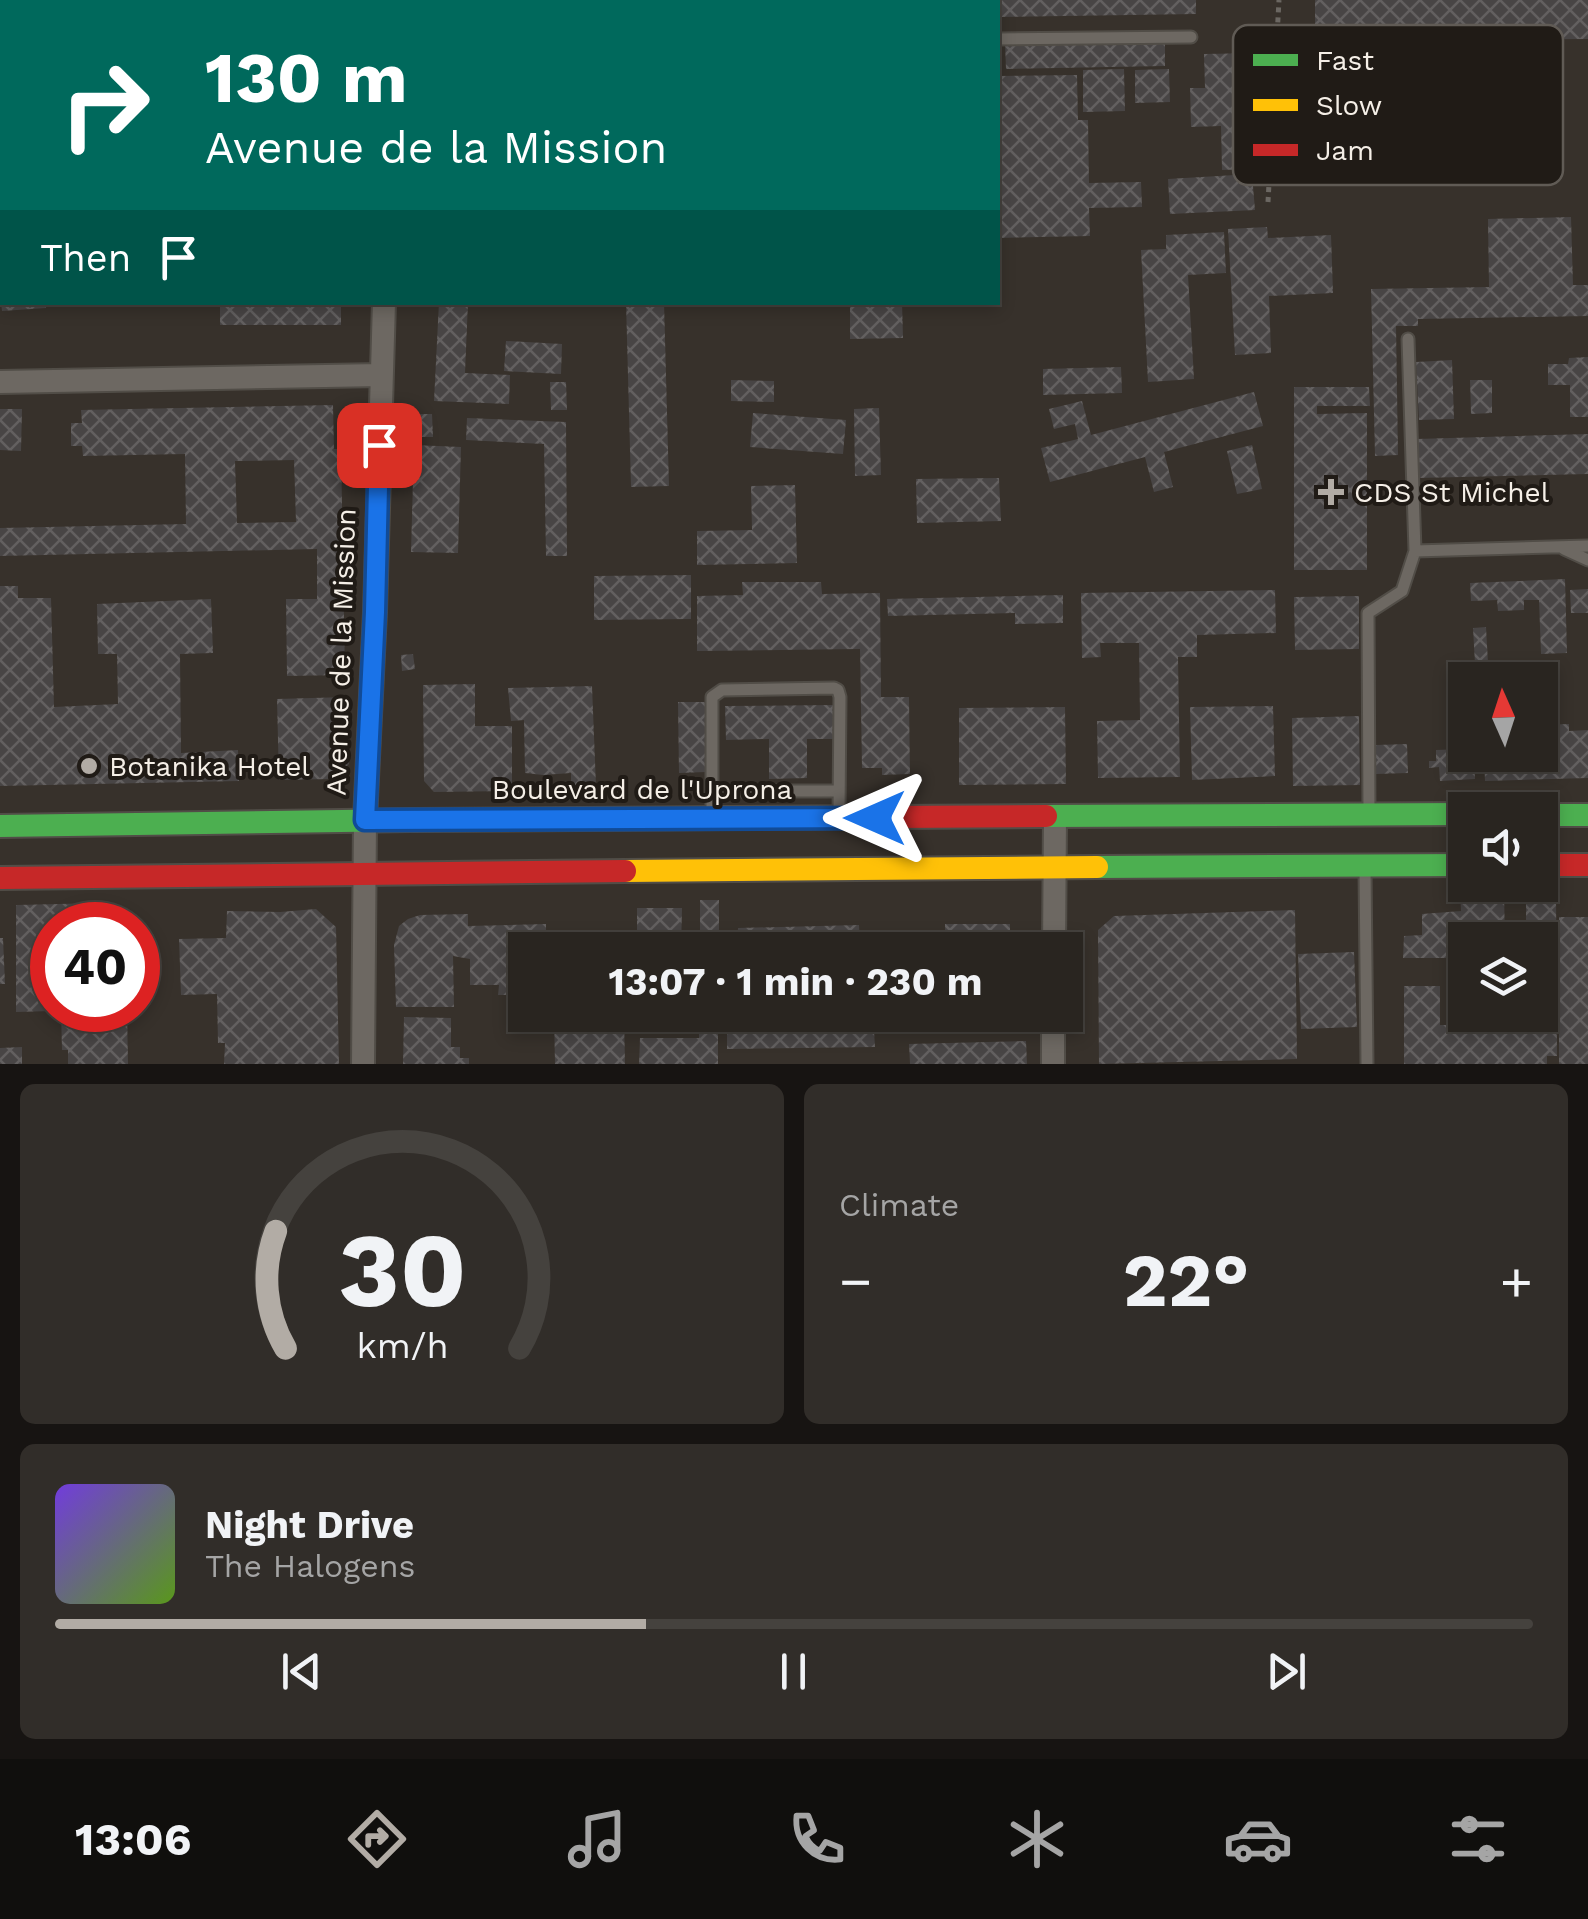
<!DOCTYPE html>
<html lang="en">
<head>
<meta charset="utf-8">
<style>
  body { margin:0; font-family:"Work Sans",sans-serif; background:#312d29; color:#f1f3f6; height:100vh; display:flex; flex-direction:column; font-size:38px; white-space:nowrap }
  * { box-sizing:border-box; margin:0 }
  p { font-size:32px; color:#a5a5a5 }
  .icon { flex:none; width:55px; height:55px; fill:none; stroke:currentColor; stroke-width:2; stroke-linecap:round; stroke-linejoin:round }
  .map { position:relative; height:1064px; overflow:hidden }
  .drawer { display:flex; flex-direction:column; gap:20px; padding:20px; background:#171412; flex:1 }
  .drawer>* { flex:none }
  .top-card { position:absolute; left:0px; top:0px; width:1000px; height:305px; box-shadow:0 5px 15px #0003,0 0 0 2px #45423e; background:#00695c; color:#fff; overflow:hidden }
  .needle { width:65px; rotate:357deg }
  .controls { position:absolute; left:1448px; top:662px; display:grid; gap:20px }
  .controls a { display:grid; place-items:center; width:110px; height:110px; border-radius:0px; background:#292520; box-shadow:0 5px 15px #0003,0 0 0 2px #45423e; font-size:50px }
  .speed { position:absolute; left:30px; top:902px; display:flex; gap:20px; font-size:50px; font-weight:700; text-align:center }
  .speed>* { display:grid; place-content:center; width:130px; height:130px; border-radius:50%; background:#292520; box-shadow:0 5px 15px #0003,0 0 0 2px #45423e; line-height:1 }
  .speed .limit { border:15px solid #d22; background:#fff; color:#111 }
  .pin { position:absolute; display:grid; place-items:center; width:85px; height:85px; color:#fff; margin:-42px; border-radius:20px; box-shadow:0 5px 15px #0006 }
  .me { position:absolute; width:110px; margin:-55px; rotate:270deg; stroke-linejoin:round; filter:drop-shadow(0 0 8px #0008) }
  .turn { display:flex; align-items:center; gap:35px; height:210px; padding:0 40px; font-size:45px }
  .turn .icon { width:130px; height:130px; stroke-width:2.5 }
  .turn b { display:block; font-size:70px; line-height:85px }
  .then { display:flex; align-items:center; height:95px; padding:0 40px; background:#0003; gap:20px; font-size:38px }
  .big { font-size:75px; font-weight:700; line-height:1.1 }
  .drawer .card { flex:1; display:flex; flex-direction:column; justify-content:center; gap:15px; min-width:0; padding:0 35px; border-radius:15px; background:#312d29 }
  .drawer .dial { align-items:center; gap:0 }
  .dial svg { height:260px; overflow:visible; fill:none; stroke:#45423e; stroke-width:7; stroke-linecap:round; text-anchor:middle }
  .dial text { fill:#f1f3f6; stroke:none }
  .song { display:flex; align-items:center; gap:30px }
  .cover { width:120px; height:120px; border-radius:15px; background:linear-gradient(135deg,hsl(260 70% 55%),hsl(90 70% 35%)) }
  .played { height:10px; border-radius:5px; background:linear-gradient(90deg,#b2aca5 40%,#45423e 40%) }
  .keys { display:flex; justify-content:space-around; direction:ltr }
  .heat { display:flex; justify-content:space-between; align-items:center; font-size:55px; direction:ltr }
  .drawer .tiles { flex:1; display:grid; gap:20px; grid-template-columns:1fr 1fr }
  .card:last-child { grid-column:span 2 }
  .trip { position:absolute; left:508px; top:932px; width:575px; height:100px; border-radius:0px; background:#292520; box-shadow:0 5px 15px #0003,0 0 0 2px #45423e; font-weight:700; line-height:100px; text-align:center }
  .dock { display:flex; height:160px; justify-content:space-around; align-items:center; background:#100f0d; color:#a5a5a5 }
  .dock .icon { width:70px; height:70px }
  .dock .on { color:#b2aca5 }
  .dock b { font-size:45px; color:#f1f3f6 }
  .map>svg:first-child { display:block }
  .building { fill:url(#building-cross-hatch); fill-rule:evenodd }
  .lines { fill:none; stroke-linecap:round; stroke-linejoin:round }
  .lane-casing { stroke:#514d47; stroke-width:15 }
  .street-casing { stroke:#514d47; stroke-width:26 }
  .fast-casing { stroke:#514d47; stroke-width:26 }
  .slow-casing { stroke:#514d47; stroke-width:26 }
  .jam-casing { stroke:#514d47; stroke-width:26 }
  .path { stroke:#6b6762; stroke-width:5; stroke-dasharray:5 5; stroke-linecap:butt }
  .lane { stroke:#6d6862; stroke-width:11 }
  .street { stroke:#6d6862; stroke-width:22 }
  .fast { stroke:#4caf50; stroke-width:22 }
  .slow { stroke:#ffc107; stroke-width:22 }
  .jam { stroke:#c62828; stroke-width:22 }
  .route-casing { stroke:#114b97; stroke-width:25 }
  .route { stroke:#1a73e8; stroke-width:18 }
  .poi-dot { fill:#b2aca5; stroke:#201b16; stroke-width:4 }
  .labels { text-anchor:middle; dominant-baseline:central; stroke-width:8; stroke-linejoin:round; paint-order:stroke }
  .poi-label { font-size:28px; fill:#f5efe7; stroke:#201b16; text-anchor:start }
  .street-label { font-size:28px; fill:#f5efe7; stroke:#201b16 }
  .key { fill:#201b16; stroke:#605b55; stroke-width:2.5 }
  .key-label { font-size:28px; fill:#f5efe7 }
</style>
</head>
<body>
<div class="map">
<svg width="1588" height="1064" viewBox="0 0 1588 1064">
  <defs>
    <pattern id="building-cross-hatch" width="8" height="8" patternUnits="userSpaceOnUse" patternTransform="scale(2.5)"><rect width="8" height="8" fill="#484545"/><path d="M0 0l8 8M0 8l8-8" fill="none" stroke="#636060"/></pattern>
  </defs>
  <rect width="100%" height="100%" fill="#37312b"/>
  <path class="building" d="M998 0H1196V14L998 17Z
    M1315 0H1588V39L1315 41Z
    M1165 40V66L1006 69 1005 43Z
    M1255 53 1257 169 1222 170 1221 126 1191 127 1190 88H1205L1204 54Z
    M1124 69 1125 111 1083 112V70Z
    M1169 69 1170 102 1135 103V70Z
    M1077 75 1078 120H1088L1089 183 1141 182 1142 207 1089 208 1090 236 998 238V76Z
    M1252 174 1255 210 1170 214 1168 179Z
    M1571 217 1573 285H1588V316L1418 319V326H1396L1398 455 1375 456 1371 289 1489 287 1488 219Z
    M1267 227 1268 238 1331 235 1333 293 1269 296 1271 353 1235 355 1228 229Z
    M1224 232 1226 273 1188 275 1194 379 1148 382 1141 250 1166 249V235Z
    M1 302H45L46 308 2 311Z
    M220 302H341V325H220Z
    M439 302H468L465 373 510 375 509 404 434 401Z
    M626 302H664L669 486 631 487Z
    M850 302H902L903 338 850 339Z
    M506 341 562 344 561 374 504 371Z
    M1588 357V417H1570V385H1548V364H1568L1569 358Z
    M1452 360 1454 419 1419 420 1416 362Z
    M1121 367 1122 393 1043 395V369Z
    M731 380 774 381V402L731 401Z
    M1470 380H1492V413L1471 414Z
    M550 382H566L567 410H551Z
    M1294 387H1369L1370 406H1317V414L1367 413V570H1294Z
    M1254 392 1263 426 1164 452 1173 487 1154 492 1145 457 1050 482 1041 448 1078 439 1075 424 1054 429 1049 409 1082 401 1091 435Z
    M333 405 334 449H341L345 675 287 676 286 599H317V549L0 556V528L186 524 185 454 83 456 82 446H71V423H82L81 410ZM294 460 296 522 237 523 235 461Z
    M879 408 881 475 855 476 854 409Z
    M0 409H22L21 451 0 450Z
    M753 413 846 420 843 454 750 447Z
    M419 414H432L433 437H420Z
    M467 418 566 422 567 556H546L544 444 466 440Z
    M1588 434V474L1418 478 1417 439Z
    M414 445 461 447 458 553 411 552Z
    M1252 445 1262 489 1237 494 1227 451Z
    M999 478 1001 521 917 523 916 479Z
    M795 485 797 563 697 565V531L752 530 751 486Z
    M691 575V619L594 620V576Z
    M1565 579 1567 653 1541 654 1539 600H1524V610L1498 611 1497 600 1471 601 1470 583Z
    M742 582H821L822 594 880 593 881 697H909L910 774 882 775V768H862L860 649 697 651V596L743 595Z
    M0 586H18V598H51L54 707 118 704 117 654H98L97 604 211 599 213 653 180 654 181 753 238 750 239 781 0 786Z
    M1588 589V613H1571L1570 590Z
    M1275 590 1276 633 1197 635V657H1178L1180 777 1098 778 1097 721 1140 720 1139 643H1100L1101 657 1082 658 1081 593Z
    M1063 595V623L1015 624V613L888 616 887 599Z
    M1359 596V649L1295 650 1294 597Z
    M1486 627 1488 663 1475 664 1473 628Z
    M413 654 415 669 402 671 401 655Z
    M475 684V726H512V791L434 792 424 781 423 685Z
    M592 686 596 786H571V773L543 775 525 773 524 720 511 721 508 688Z
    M347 697 349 764 334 779 279 780 277 699Z
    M678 702H705L706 772 679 773Z
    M833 705 834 739H807V778L769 779V739L726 740 725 706Z
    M1273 706 1275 776 1192 780 1190 707Z
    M1065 707 1066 784 959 785V708Z
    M1359 716 1360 785 1293 786 1292 718Z
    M1569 724V731L1588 730V778L1485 781 1484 755H1540V725Z
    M1407 744 1408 773 1376 774V745Z
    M1465 749V755H1474L1475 779 1440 781 1439 767 1429 768V761H1436V750Z
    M1526 889 1556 890 1557 1056H1547V1064H1404V986H1440V1025H1526V1015H1540V940H1526Z
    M1460 890 1504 893 1505 940H1465V958H1403L1404 936 1422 935V914L1461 911Z
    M700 900H719V950H700Z
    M101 903V925H52V1011L16 1012V905Z
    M637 908H682L681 950H637Z
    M316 909 336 927 339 1064H224L225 1043H218L217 994 181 995 179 939 226 938 227 911 280 912Z
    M1295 910 1297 1059 1099 1064 1098 930 1114 916Z
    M468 914V926L546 924V950H525V998L520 1002H508V995H498L499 985H470V959L453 956 454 1007H396L394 945 399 926 408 919 420 915Z
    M1559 917H1588V1064H1559Z
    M945 924H1010V950H945Z
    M859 925 860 950H737L738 928Z
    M0 938H3L5 984H0Z
    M1354 952 1357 1027 1301 1029 1298 954Z
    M61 1010H127L128 1064H68V1050H62Z
    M554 1015H624L625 1064H555Z
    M699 1015H718V1064H639L640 1038H699Z
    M727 1015H873L875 1047 727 1049Z
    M404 1017 451 1018V1047H460V1058H469V1064H403Z
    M1026 1041 1027 1064H910L909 1044Z
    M22 1047V1064H0V1048Z"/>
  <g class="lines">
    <g class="lane-casing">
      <path id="lane" d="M998 39 1191 37
        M0 212H2
        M1564 549 1588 560
        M1415 551 1588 546
        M712 791H839
        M1369 813 1368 613 1402 591 1415 551 1408 339
        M712 815V697L722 690 834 688 838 690 840 697 839 814
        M1365 870 1367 1064"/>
    </g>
    <g class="street-casing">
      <path id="street" d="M409 2V0
        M0 382 381 375
        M1054 950 1055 817
        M363 1064 365 820 375 612 384 302
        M1053 1064V1015"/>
    </g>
    <g class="fast-casing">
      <path id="fast" d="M1540 815H1588
        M1046 816 1465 814
        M0 826 411 820
        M1097 867 1465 865"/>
    </g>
    <g class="slow-casing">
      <path id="slow" d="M625 871 1097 867"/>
    </g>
    <g class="jam-casing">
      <path id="jam" d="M411 820 1046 816
        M1540 865H1588
        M0 878 625 871"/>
    </g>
    <path class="path" d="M1268 202 1279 0"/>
    <use href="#lane" class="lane"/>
    <use href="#street" class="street"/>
    <use href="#fast" class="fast"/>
    <use href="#slow" class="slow"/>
    <use href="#jam" class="jam"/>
  </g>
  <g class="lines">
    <g class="route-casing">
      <path id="route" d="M379 445 375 612 365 820 875 818"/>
    </g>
    <use href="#route" class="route"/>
  </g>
  <g class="poi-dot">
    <path d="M1326 477h10v10h10v10h-10v10h-10v-10h-10v-10h10z"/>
    <circle cx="89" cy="766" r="10"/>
  </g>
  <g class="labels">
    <g class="poi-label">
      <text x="1354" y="492">CDS St Michel</text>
      <text x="109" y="766">Botanika Hotel</text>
    </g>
    <g class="street-label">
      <text transform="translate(341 652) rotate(-88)">Avenue de la Mission</text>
      <text x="642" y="789">Boulevard de l'Uprona</text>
    </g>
  </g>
  <rect x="1233" y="25" width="330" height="160" rx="15" class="key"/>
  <rect x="1253" y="54" width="45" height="12" fill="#4caf50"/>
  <rect x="1253" y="99" width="45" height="12" fill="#ffc107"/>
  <rect x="1253" y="144" width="45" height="12" fill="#c62828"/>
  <g class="key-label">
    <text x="1316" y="70">Fast</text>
    <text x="1316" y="115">Slow</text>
    <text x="1316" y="160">Jam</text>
  </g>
</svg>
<div class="controls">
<a><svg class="needle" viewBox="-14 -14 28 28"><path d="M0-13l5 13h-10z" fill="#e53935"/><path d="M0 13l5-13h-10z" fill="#a5a5a5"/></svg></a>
<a><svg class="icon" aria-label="sound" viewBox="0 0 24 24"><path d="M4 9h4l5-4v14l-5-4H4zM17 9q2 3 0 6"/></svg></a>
<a><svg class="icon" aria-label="layers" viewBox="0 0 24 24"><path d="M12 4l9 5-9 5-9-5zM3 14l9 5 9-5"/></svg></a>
</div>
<div class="speed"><div class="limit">40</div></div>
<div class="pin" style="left:379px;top:445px;background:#d93025"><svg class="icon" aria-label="arrive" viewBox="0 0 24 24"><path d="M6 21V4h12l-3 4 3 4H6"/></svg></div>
<svg class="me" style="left:875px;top:818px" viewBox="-20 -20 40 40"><path d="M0-17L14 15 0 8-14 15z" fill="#1a73e8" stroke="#fff" stroke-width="4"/></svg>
<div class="trip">13:07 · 1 min · 230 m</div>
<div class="top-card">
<div class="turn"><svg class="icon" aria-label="right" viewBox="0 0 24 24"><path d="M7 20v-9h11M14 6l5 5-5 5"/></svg><div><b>130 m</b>Avenue de la Mission</div></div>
<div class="then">Then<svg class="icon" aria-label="arrive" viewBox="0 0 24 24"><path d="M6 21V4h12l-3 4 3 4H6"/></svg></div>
</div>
</div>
<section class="drawer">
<div class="tiles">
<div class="card dial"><svg viewBox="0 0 100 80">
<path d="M14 69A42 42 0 1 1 86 69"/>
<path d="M14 69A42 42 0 0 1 11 33" stroke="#b2aca5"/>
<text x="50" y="56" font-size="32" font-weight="700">30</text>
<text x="50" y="72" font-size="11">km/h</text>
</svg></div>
<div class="card"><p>Climate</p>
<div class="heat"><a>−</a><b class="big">22°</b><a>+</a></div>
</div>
<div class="card">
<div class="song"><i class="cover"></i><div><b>Night Drive</b><p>The Halogens</p></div></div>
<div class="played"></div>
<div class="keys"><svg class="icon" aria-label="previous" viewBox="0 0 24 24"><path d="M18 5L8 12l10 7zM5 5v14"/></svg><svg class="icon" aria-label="pause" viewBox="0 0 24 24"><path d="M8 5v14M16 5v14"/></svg><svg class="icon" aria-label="next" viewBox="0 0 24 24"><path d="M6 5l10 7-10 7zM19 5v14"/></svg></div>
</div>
</div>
</section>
<nav class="dock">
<b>13:06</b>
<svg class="icon on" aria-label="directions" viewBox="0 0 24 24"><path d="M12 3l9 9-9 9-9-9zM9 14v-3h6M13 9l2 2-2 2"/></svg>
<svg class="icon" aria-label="music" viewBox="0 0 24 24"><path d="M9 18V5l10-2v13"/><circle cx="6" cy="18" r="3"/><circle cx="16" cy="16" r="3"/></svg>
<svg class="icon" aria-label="phone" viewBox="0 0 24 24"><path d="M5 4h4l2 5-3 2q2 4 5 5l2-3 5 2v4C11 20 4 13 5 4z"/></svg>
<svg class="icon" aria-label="climate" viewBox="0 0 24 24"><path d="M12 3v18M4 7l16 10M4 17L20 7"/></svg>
<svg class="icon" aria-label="car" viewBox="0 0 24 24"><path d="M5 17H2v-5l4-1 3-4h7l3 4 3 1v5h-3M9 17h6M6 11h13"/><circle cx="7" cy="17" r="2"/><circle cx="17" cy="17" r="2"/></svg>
<svg class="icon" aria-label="filters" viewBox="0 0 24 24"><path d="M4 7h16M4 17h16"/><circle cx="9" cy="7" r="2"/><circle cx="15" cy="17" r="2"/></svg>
</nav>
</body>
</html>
